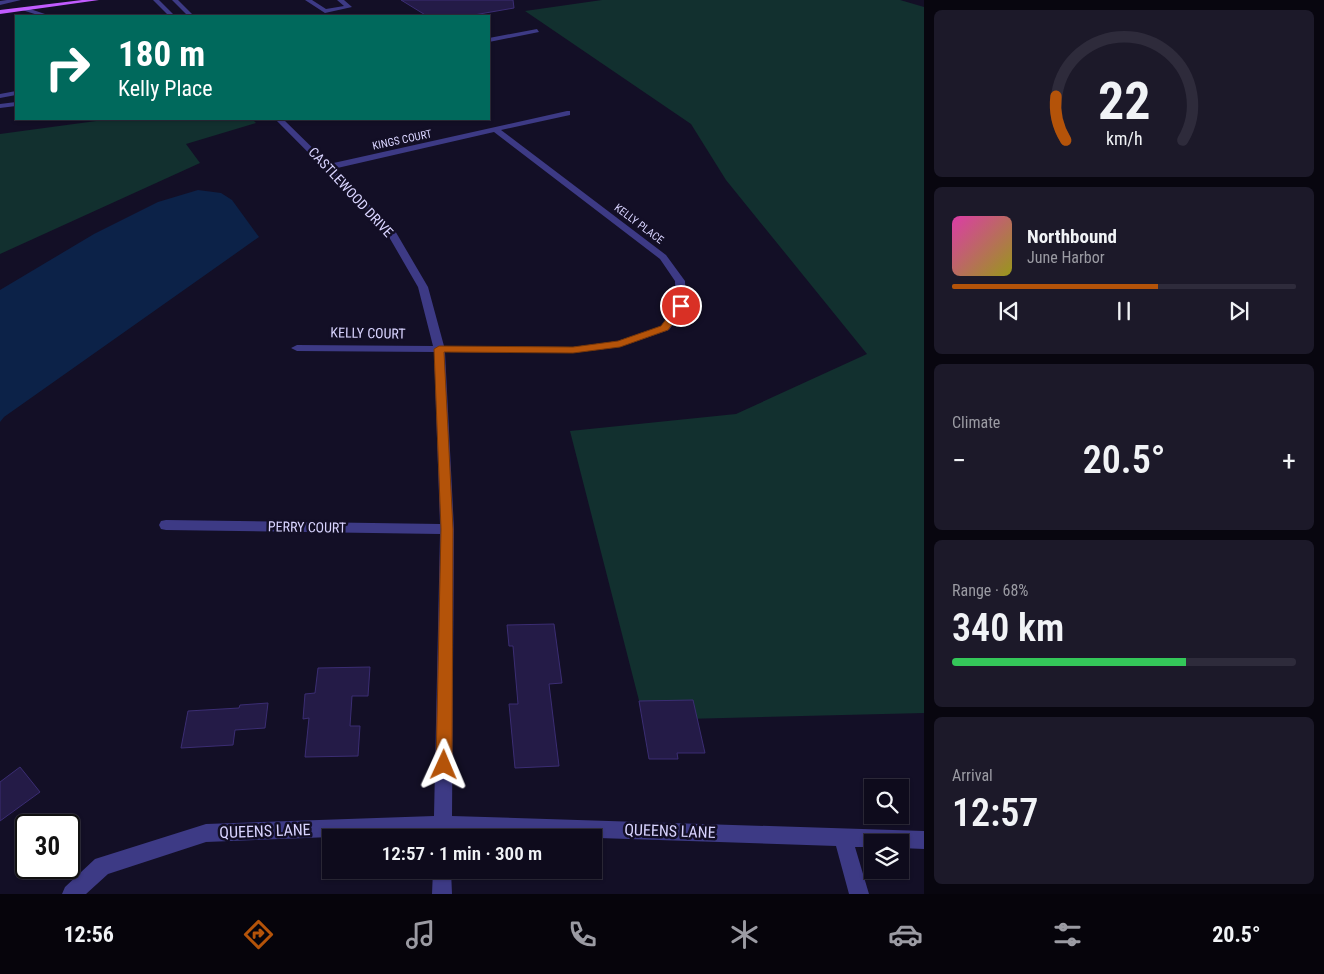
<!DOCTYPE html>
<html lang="en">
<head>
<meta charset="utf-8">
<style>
  body { margin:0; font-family:"Roboto Condensed",sans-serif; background:#1c1929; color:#f1f3f6; height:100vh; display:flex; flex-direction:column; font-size:19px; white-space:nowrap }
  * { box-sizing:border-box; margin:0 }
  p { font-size:16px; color:#9b9ba3 }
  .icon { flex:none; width:28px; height:28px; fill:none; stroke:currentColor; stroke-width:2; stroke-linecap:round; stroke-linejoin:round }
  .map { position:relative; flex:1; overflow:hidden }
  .details { display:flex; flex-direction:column; gap:10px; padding:10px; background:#08060f; width:400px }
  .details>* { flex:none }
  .top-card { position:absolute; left:15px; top:15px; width:475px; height:105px; border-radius:0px; box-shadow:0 1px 4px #0004,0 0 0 1px #2e2b3b; background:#00695c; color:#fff; overflow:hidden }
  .fabs { position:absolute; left:864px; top:779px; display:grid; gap:10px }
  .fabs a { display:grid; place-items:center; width:45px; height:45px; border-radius:0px; background:#0e0b1c; box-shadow:0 1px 4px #0004,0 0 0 1px #2e2b3b; font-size:25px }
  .speed { position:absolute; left:15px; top:814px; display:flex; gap:10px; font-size:25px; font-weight:700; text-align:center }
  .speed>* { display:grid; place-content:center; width:65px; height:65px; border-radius:50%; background:#0e0b1c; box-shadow:0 1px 4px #0004,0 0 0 1px #2e2b3b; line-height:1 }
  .speed .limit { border:2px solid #111; border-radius:8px; background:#fff; color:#111 }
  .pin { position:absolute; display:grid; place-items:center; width:42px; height:42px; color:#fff; margin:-21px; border:2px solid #fff; border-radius:50%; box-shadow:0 1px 5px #0007 }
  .me { position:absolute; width:55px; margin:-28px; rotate:1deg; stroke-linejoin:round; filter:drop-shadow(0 0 4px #0008) }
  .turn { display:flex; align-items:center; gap:18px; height:105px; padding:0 20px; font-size:22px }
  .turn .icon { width:65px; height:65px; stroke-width:2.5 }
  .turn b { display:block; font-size:35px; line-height:42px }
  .big { font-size:38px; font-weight:600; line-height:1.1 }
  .details .card { flex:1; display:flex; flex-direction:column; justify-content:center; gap:8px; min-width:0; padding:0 18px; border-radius:8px; background:#1c1929 }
  .details .dial { align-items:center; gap:0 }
  .dial svg { height:130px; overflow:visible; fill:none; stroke:#2e2b3b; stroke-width:7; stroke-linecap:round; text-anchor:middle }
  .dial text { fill:#f1f3f6; stroke:none }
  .song { display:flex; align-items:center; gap:15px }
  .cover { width:60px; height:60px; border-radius:8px; background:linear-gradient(135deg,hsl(320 70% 55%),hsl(60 70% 35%)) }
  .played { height:5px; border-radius:2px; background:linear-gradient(90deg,#b45309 60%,#2e2b3b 60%) }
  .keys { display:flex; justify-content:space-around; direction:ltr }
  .heat { display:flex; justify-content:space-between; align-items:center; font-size:28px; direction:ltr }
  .charge { height:8px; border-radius:4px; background:linear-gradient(90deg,#34c759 68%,#2e2b3b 0) }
  .trip { position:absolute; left:322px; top:829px; width:280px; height:50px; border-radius:0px; background:#0e0b1c; box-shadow:0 1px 4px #0004,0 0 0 1px #2e2b3b; font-weight:600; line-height:50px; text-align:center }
  .tabs { display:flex; height:80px; justify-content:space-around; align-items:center; background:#06040b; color:#9b9ba3 }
  .tabs .icon { width:35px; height:35px }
  .tabs .on { color:#b45309 }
  .tabs b { font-size:22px; color:#f1f3f6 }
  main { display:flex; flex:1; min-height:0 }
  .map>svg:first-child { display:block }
  .green { fill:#12302f }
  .water { fill:#0c2248 }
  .building { fill:#241b47; stroke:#3b2d73 }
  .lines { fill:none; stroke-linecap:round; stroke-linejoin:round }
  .minor { fill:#3d3a85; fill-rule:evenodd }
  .major { fill:#c25bff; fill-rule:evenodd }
  .route { fill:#b45309; stroke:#753606 }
  .labels { text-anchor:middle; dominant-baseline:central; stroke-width:5; stroke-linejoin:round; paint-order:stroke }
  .far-street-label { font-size:11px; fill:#d9d4ff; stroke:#130f26 }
  .street-label { font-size:14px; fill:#d9d4ff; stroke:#130f26 }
  .near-street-label { font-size:16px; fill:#d9d4ff; stroke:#130f26 }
</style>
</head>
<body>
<main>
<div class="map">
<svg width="924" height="894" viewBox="0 0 924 894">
  <rect width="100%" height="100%" fill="#130f26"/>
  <path class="green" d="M602 0H900L924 7V713L644 720 570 431 736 414 867 354 726 180 691 124 525 11Z
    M111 119H252L256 123 186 144 200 163 0 254V134Z"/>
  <path class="water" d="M198 190 221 193 232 200 259 237 4 417 0 422V290L94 234 158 202Z"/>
  <path class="building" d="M401 0H513L514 8 468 16H427Z
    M554 624 562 683 549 684 559 766 515 768 509 704H518L513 646H509L507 625Z
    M370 667 368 696H352L350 726H360L358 756 305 757 309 718 303 719 305 694 315 693 318 668Z
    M693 700 705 753H677L678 759H649L639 701Z
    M268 703 265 728 235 730 233 745 181 748 188 711 239 708 240 705Z
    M20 767 40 792 0 821V782Z"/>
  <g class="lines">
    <path class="minor" d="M7 0H21L0 5V1Z
      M153 0H159L175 16H169Z
      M172 0H178L194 16H188Z
      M305 0H312L326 9 344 6 337 0H344L352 7 325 13Z
      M24 7 48 15 49 16H41L22 10Z
      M537 29 539 32 489 42V38Z
      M16 91V95L0 98V94Z
      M16 102V106L0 108V104Z
      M567 111H570V115L501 130 666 255 685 281 686 306 669 330 620 347 573 353 445 352 454 529 452 816 924 831V849L900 848V842H872V847H855L869 894H849L836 846 452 833V838H434V833L206 842 108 874 86 894H62L65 887 95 859 206 824 434 816 440 534 166 530 161 529 159 525 161 521 166 520 440 524 434 352 297 351 291 348 297 345 433 346 418 287 385 230 275 119H283L329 164ZM494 132 660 259 675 281 676 306 661 326 618 341 573 347 444 346 428 287 394 229 333 169Z
      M433 870H451L452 894H432Z"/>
    <path class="major" d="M82 0H99L0 14V10Z"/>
  </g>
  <path class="route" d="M678 303 686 306 668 330 620 347 573 353 444 352 453 529 452 765 449 770 444 772 438 770 436 765 441 529 434 349 439 346 573 347 618 341 661 326Z"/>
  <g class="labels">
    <g class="far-street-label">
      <text transform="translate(402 140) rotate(-12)">KINGS COURT</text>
      <text transform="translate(639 224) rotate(37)">KELLY PLACE</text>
    </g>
    <g class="street-label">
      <text transform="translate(351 192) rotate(47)">CASTLEWOOD DRIVE</text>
      <text transform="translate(368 333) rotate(1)">KELLY COURT</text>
      <text transform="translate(307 527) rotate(1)">PERRY COURT</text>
    </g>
    <g class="near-street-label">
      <text transform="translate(265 831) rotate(-2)">QUEENS LANE</text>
      <text transform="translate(670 831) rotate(2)">QUEENS LANE</text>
    </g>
  </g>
</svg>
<div class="fabs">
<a><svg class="icon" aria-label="search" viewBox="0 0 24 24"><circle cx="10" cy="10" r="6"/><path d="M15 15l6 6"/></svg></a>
<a><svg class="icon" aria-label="layers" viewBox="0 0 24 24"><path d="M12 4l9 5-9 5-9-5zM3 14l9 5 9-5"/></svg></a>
</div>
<div class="speed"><div class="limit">30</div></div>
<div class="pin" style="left:681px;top:306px;background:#d93025"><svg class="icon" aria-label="arrive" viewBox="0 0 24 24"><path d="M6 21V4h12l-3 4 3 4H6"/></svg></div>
<svg class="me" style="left:444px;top:765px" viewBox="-20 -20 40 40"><path d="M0-17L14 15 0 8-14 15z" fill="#b45309" stroke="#fff" stroke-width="4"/></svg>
<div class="trip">12:57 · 1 min · 300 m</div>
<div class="top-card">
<div class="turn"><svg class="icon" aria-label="right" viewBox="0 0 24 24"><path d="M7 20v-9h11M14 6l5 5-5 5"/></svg><div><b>180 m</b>Kelly Place</div></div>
</div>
</div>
<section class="details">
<div class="card dial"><svg viewBox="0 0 100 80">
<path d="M14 69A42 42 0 1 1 86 69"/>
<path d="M14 69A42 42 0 0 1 8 42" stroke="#b45309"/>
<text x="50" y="56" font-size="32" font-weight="700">22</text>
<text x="50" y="72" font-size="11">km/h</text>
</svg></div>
<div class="card">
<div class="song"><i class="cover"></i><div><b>Northbound</b><p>June Harbor</p></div></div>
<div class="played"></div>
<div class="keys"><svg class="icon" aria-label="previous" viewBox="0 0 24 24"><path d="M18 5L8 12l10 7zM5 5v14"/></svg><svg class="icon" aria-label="pause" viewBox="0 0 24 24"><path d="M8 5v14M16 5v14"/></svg><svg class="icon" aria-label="next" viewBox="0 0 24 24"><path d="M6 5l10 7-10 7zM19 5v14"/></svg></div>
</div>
<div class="card"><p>Climate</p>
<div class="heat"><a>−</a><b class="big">20.5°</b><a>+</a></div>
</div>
<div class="card"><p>Range · 68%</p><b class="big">340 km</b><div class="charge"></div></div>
<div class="card"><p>Arrival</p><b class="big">12:57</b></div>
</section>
</main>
<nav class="tabs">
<b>12:56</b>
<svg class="icon on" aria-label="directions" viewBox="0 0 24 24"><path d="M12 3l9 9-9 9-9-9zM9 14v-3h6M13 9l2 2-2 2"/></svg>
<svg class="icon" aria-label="music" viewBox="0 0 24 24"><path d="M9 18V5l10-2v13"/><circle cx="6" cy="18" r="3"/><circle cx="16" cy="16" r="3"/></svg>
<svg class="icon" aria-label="phone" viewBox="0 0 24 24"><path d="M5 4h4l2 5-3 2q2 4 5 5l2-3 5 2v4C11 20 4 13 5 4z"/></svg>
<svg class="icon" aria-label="climate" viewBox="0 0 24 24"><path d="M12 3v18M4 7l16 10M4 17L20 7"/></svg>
<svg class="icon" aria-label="car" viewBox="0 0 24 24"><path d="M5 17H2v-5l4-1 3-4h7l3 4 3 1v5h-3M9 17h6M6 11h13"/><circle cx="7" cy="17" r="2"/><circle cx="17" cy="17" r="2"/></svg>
<svg class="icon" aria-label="filters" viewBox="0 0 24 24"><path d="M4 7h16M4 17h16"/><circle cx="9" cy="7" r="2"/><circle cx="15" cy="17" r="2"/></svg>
<b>20.5°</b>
</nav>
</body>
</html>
